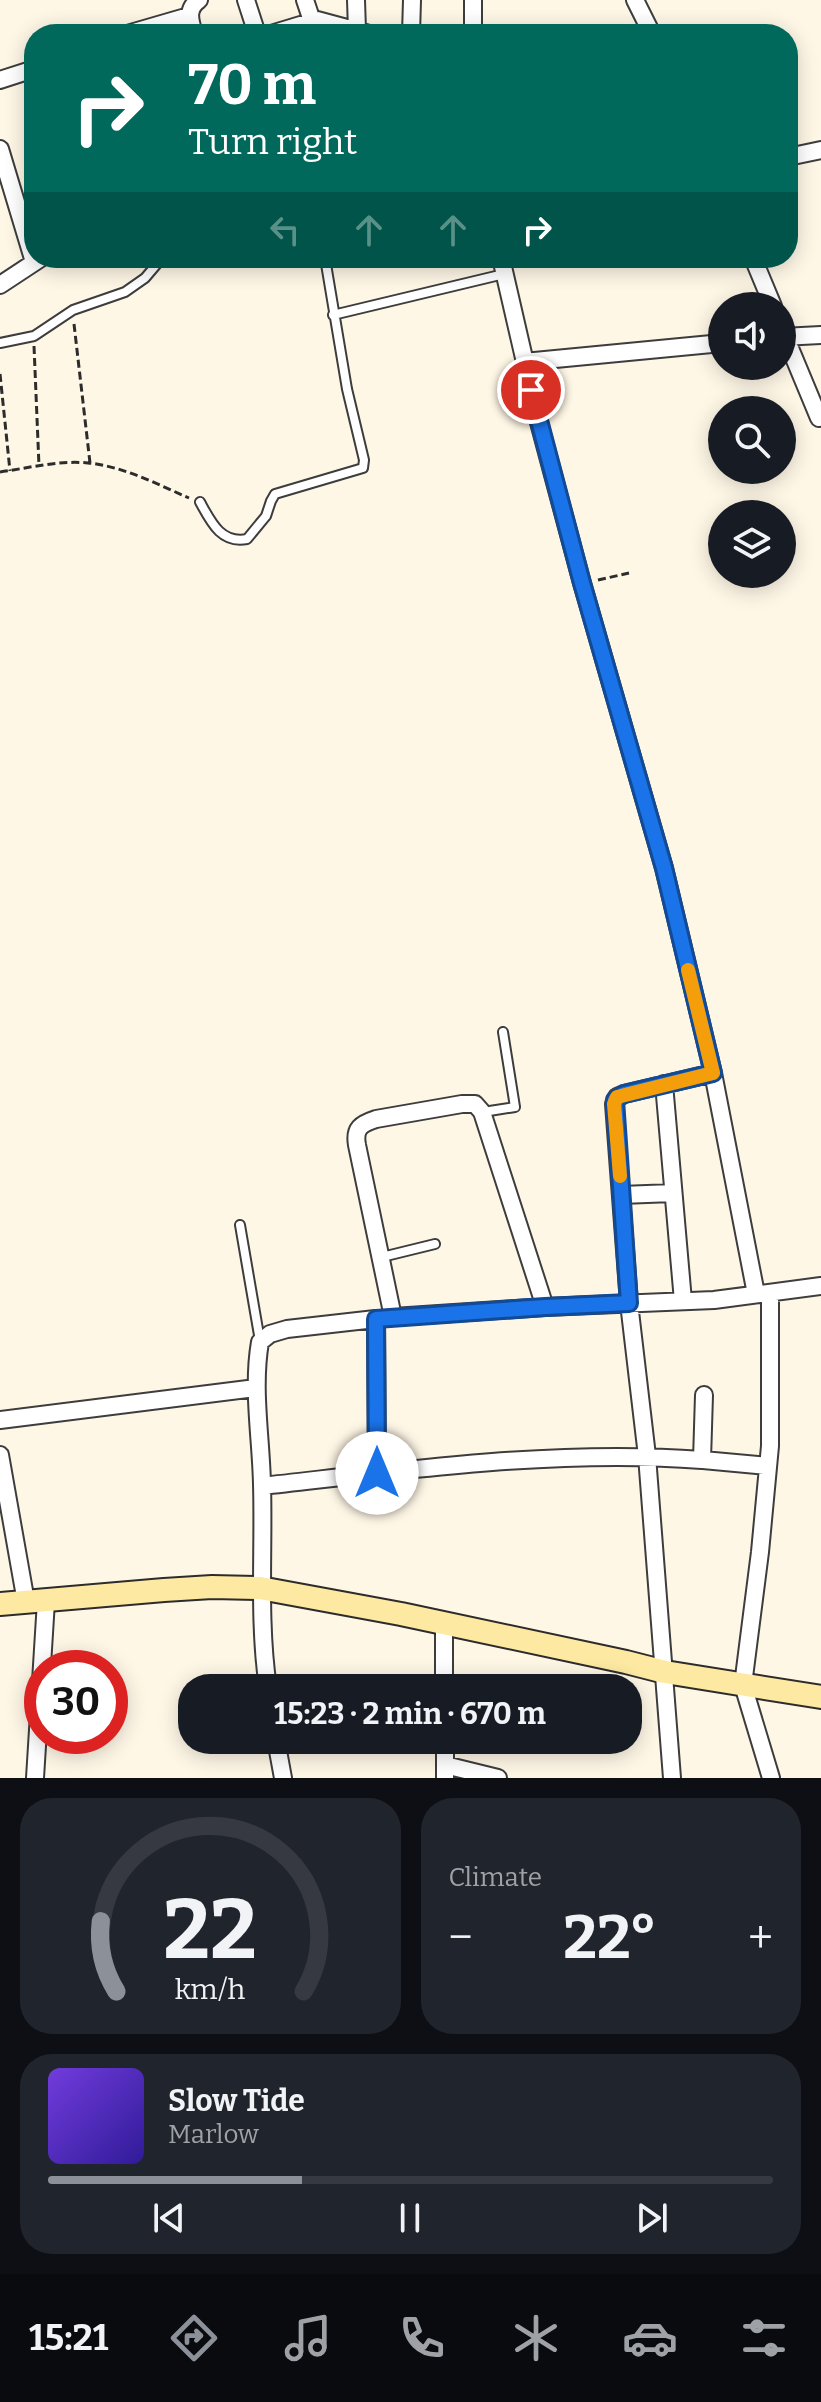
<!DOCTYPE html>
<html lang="en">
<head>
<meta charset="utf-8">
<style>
  body { margin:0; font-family:Bitter,serif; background:#20242c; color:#f1f3f6; height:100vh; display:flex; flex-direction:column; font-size:30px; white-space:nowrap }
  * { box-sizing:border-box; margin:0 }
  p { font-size:26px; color:#9ea1a6 }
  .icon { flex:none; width:44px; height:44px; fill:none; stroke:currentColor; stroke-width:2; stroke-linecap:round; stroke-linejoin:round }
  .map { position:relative; height:1778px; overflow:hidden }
  .drawer { display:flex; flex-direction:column; gap:20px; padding:20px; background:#0d0f14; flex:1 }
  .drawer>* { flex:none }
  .banner { position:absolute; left:24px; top:24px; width:774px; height:244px; border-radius:32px; box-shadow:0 4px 20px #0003; background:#00695c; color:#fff; overflow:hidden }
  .buttons { position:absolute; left:708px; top:292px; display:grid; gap:16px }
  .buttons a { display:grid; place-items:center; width:88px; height:88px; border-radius:50%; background:#171b24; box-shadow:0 4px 20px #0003; font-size:40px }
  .speed { position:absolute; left:24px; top:1650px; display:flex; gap:16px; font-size:40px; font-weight:700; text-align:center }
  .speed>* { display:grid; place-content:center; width:104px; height:104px; border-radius:50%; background:#171b24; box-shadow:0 4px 20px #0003; line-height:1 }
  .speed .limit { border:12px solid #d22; background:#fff; color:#111 }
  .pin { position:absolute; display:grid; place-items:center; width:68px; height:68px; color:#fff; margin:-34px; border:4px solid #fff; border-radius:50%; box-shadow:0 2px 8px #0007 }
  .me { position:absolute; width:88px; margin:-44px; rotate:0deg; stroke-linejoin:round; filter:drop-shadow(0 0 6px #0008) }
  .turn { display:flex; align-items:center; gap:28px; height:168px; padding:0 32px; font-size:36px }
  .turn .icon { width:104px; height:104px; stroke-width:2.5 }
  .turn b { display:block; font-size:56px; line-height:68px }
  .lanes { display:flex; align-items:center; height:76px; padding:0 32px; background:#0003; justify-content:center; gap:40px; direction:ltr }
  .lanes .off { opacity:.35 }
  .big { font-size:60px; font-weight:700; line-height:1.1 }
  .drawer .tile { flex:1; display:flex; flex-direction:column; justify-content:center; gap:12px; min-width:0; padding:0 28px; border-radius:32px; background:#20242c }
  .drawer .dial { align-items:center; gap:0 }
  .dial svg { height:208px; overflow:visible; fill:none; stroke:#363941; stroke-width:7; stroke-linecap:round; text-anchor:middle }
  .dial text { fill:#f1f3f6; stroke:none }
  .song { display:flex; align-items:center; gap:24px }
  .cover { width:96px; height:96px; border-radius:12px; background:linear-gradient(135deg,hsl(260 70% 55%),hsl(250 70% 35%)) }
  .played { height:8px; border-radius:4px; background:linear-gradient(90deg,#8c9099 35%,#363941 35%) }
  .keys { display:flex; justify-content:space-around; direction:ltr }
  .heat { display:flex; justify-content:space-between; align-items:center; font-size:44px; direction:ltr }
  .drawer .tiles { flex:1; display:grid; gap:20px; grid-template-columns:1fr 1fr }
  .tile:last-child { grid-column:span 2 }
  .trip { position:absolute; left:178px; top:1674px; width:464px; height:80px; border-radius:32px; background:#171b24; box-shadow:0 4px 20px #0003; font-weight:700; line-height:80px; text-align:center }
  .dock { display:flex; height:128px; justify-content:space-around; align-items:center; background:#090b0e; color:#9ea1a6 }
  .dock .icon { width:56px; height:56px }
  .dock .current { color:#8c9099 }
  .dock b { font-size:36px; color:#f1f3f6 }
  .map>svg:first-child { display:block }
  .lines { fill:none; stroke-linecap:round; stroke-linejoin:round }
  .lane-casing { stroke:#3d3d3d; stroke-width:12 }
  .street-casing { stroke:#3d3d3d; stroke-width:20 }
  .secondary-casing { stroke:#2c2c2c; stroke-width:26 }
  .path { stroke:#2c2c2c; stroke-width:3; stroke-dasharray:8 4; stroke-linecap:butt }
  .lane { stroke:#fff; stroke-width:8 }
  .street { stroke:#fff; stroke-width:16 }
  .secondary { stroke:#fee9a2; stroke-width:22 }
  .route-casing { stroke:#114b97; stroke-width:20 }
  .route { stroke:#1a73e8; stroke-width:14 }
  .slow { stroke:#f59e0b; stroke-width:14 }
</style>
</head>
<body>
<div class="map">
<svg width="821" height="1778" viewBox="0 0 821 1778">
  <rect width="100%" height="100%" fill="#fff7e6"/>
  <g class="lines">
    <g class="lane-casing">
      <path id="lane" d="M333 315 504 274
        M0 343 34 336 73 310 125 292 145 278 162 258
        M200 502C211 522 221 544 247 539L266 516 271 501 275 494 363 468 364 460 347 389 325 258
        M483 1112 515 1107 503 1032
        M240 1225 260 1341
        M382 1257 435 1244"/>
    </g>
    <g class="street-casing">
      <path id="street" d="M246 0 257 34
        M305 0 312 21
        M356 0 357 30
        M473 0V34
        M635 0 652 34
        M127 34 189 16
        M194 34C190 20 186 9 199 0
        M271 34 317 20 369 34
        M411 34 412 0
        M0 80 34 69
        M0 149 34 262
        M788 157 821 150
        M501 258 538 419 582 583 664 868 713 1073 756 1294
        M753 258 773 306
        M0 285 41 258
        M782 329 819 418
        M782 337 821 335
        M524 362 722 343
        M664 1084 683 1301
        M621 1195 673 1193
        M770 1293V1446L760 1552 743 1685 771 1778
        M393 1317 357 1145C354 1128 361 1124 376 1119L462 1104H475L482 1112 545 1307
        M376 1319 377 1473
        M0 1420 256 1388
        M0 1455 26 1602
        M703 1460 768 1466
        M262 1486C407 1470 556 1449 702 1460L704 1395
        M444 1625V1688
        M268 1688C258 1620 264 1552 262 1484 261 1437 252 1389 260 1342L270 1334 287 1329 393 1317 545 1307 714 1300 821 1286
        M276 1740 283 1778
        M445 1740V1778
        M445 1765 498 1778
        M35 1778 46 1601
        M672 1778 647 1456 629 1303 614 1104 617 1097 624 1094 713 1073"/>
    </g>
    <g class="secondary-casing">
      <path id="secondary" d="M0 1604 164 1590 212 1587 260 1588 401 1614 626 1662 665 1672 821 1697"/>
    </g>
    <path class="path" d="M74 324 90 463
      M34 346 39 466
      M0 374 10 471
      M0 472C29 468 59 460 88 463 122 466 157 484 189 498
      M598 580 629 573"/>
    <use href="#lane" class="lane"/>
    <use href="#street" class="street"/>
    <use href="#secondary" class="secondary"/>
  </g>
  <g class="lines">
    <g class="route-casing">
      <path id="route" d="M377 1473 376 1319 545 1307 629 1303 615 1100 624 1094 713 1073 664 868 582 583 531 390"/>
    </g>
    <use href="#route" class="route"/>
    <path class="slow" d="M620 1176 614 1104 617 1097 713 1073 688 970"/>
  </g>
</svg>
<div class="buttons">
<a><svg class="icon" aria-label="sound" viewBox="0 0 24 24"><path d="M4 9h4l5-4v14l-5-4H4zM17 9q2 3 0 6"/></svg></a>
<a><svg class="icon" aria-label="search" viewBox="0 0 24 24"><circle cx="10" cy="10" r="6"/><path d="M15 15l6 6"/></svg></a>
<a><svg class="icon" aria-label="layers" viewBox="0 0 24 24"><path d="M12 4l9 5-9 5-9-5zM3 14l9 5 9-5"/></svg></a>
</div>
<div class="speed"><div class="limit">30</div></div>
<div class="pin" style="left:531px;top:390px;background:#d93025"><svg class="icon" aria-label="arrive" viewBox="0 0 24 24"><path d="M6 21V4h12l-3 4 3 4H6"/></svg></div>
<svg class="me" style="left:377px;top:1473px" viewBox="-20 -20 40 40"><circle r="19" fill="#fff"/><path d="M0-13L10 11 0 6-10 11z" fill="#1a73e8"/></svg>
<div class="trip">15:23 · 2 min · 670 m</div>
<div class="banner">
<div class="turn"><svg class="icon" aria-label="right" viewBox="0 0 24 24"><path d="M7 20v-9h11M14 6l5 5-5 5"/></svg><div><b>70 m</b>Turn right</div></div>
<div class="lanes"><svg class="icon off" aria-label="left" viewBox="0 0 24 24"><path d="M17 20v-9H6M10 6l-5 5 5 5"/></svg><svg class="icon off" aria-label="ahead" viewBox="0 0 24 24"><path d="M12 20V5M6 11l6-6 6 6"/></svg><svg class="icon off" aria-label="ahead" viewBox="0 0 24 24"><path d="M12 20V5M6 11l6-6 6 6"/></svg><svg class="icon" aria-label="right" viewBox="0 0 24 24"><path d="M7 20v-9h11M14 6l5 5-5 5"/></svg></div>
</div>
</div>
<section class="drawer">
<div class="tiles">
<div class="tile dial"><svg viewBox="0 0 100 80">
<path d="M14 69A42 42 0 1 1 86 69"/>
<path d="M14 69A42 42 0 0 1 8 42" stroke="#8c9099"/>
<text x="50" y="56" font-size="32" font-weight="700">22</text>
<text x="50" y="72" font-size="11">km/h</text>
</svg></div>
<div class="tile"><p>Climate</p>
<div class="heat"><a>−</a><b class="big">22°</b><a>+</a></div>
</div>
<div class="tile">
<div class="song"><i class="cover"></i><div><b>Slow Tide</b><p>Marlow</p></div></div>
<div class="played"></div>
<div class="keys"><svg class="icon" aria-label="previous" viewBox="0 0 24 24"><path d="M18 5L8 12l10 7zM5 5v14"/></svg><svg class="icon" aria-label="pause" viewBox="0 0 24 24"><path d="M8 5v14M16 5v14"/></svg><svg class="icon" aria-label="next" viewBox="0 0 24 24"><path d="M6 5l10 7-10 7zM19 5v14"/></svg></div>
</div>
</div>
</section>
<nav class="dock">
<b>15:21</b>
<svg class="icon current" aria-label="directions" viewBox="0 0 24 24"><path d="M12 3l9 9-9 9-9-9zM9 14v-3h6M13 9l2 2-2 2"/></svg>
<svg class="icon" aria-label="music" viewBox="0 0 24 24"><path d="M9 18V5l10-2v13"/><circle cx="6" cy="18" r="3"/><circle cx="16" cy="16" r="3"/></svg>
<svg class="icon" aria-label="phone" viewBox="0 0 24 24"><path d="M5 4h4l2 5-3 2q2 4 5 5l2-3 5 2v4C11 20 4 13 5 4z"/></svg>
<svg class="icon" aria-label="climate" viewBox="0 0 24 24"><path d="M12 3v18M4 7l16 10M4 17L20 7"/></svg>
<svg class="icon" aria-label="car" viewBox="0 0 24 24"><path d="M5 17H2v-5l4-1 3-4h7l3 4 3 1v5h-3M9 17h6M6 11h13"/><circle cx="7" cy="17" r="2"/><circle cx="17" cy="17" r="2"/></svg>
<svg class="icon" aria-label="filters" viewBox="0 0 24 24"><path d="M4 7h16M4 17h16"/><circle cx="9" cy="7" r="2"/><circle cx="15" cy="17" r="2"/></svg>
</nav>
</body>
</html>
